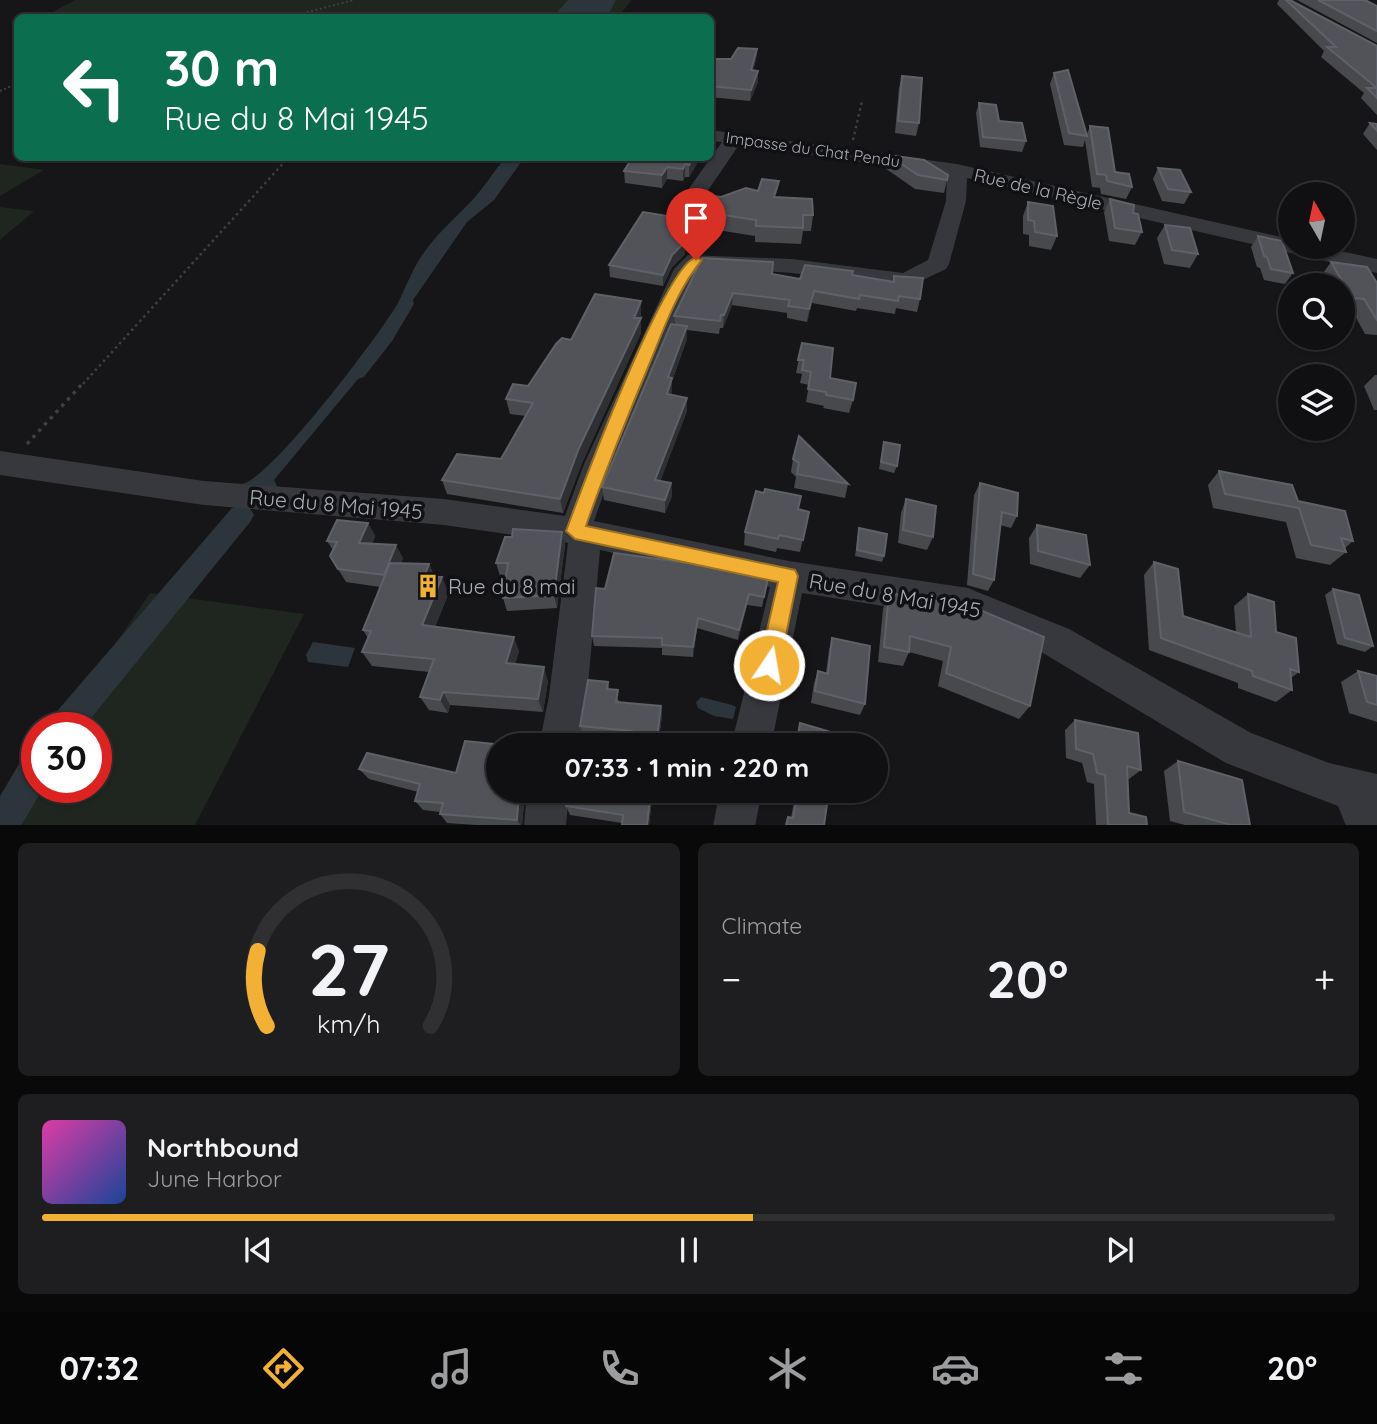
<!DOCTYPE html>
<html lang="en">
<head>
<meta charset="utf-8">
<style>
  body { margin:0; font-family:Quicksand,sans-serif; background:#1e1e20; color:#f1f3f6; height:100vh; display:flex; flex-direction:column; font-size:26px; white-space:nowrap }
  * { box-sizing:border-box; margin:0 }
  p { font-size:23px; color:#9c9d9f }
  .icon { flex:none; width:38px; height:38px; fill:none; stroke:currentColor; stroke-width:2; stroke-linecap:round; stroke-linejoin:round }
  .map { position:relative; height:825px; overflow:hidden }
  .sheet { display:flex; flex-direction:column; gap:18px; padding:18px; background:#09090a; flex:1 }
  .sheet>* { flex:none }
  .banner { position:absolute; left:14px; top:14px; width:700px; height:147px; border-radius:10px; box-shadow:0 2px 5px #0004,0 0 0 2px #303032; background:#0b6e4f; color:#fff; overflow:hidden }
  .needle { width:46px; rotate:351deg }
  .buttons { position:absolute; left:1278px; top:182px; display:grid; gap:14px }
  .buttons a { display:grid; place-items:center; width:77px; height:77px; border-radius:50%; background:#101012; box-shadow:0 2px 5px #0004,0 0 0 2px #303032; font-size:35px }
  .speed { position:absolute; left:21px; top:712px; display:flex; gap:14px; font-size:35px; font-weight:700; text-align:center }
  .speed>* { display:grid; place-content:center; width:91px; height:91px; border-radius:50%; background:#101012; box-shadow:0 2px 5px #0004,0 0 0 2px #303032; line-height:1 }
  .speed .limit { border:10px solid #d22; background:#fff; color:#111 }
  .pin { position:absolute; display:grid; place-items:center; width:60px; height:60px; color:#fff; margin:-72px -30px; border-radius:50% 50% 50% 0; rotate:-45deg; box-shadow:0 0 7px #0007 }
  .pin .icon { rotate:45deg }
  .me { position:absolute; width:77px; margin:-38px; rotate:12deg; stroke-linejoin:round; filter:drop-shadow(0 0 5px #0008) }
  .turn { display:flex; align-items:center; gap:24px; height:147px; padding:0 35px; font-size:32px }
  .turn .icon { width:91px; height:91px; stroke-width:2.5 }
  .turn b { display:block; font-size:49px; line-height:60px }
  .big { font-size:52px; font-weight:700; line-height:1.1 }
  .sheet .widget { flex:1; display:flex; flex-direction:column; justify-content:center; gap:10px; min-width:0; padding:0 24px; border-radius:10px; background:#1e1e20 }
  .sheet .dial { align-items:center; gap:0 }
  .dial svg { height:182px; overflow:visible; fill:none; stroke:#303032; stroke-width:7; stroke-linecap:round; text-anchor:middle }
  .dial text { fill:#f1f3f6; stroke:none }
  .song { display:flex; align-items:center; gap:21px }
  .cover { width:84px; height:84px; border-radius:10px; background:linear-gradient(135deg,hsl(320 70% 55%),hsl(220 70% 35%)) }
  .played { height:7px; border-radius:4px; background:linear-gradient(90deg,#f2b134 55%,#303032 55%) }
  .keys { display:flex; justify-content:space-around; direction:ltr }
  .heat { display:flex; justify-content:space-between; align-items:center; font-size:38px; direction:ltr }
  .sheet .tiles { flex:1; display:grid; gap:18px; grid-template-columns:1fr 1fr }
  .widget:last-child { grid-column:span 2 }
  .trip { position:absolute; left:486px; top:733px; width:402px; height:70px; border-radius:35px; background:#101012; box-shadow:0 2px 5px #0004,0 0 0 2px #303032; font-weight:700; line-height:70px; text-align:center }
  .dock { display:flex; height:112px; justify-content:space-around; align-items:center; background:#060607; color:#9c9d9f }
  .dock .icon { width:49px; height:49px }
  .dock .active { color:#f2b134 }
  .dock b { font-size:32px; color:#f1f3f6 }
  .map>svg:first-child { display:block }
  .green { fill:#1e261f }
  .water { fill:#2c353c }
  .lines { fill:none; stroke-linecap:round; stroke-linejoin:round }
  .canal { fill:#2c353c; fill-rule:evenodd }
  .path-far2 { stroke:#3d3f44; stroke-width:2; stroke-dasharray:2 2.5; stroke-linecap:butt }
  .path-far1 { stroke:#3d3f44; stroke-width:2.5; stroke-dasharray:2.5 3.5; stroke-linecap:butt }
  .path { stroke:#3d3f44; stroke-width:3.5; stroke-dasharray:3.5 5; stroke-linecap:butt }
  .minor { fill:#37383d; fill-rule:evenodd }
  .wall { fill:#47494d }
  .shaded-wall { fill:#2f3033 }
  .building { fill:#525359; stroke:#5f6168; stroke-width:2 }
  .route { fill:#f2b134; stroke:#9d7322; stroke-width:2 }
  .labels { text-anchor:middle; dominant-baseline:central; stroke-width:7; stroke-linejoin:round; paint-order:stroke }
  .far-street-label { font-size:16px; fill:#a8adb8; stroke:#111113 }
  .street-label { font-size:18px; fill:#a8adb8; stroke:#111113 }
  .near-street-label { font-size:21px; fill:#a8adb8; stroke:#111113 }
  .near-poi-label { font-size:21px; fill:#a8adb8; stroke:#111113; text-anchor:start }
</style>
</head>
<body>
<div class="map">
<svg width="1377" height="826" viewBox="0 0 1377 826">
  <rect width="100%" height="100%" fill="#161618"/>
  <path class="green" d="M75 0H632L617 18H41Z
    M0 164 44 170 0 196Z
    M0 207 34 211 0 240Z
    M150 593 304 614 195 825H0V811L37 758V788H96V728H58Z"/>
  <path class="water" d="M568 0H616L607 17H553Z
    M505 158H524L494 200 467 222 413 300 414 304 392 341 364 377 358 379 274 480 278 488 242 484C272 478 380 334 398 303 407 285 413 267 425 251 440 230 459 215 476 196 486 184 495 170 505 158Z
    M313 642 355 648 348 667 308 662 306 655Z
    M701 697 732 705 736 707 733 719 714 716 698 708 696 702Z"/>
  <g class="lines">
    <path class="canal" d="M241 504 250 508 254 515 250 522 83 728H47L52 717 232 508Z
      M37 750V788H43L21 826H0V796L25 754Z"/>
    <path class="path-far2" d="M285 18 354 0
      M0 91 18 83"/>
    <path class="path-far1" d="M853 140 862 101
      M83 384 288 158"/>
    <path class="path" d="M27 444 84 382"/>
    <path class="minor" d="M710 130 957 164 1290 239V247H1322L1377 259V273L967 178 966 201 949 264 946 269 906 288 792 273 701 267 696 272 614 464 594 521 789 561 968 588 980 593 1069 629 1251 733 1329 763 1377 774V826H1346L1338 806 1226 763 1043 653 965 619 802 593 771 746H731L770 587 600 550 587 696 579 746H539L549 696 568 543 444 525 204 505 0 475V451L204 481 444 499 565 516 584 464 674 269 688 255 792 259 903 273 928 260 946 201 947 174 739 145 691 215H677L673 211 722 142 710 141Z
      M527 791H569L566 826H524Z
      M720 791H762L755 826H713Z"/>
  </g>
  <path class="wall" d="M1279 0H1290L1377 46V115L1361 98 1364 93 1321 57 1324 51 1277 4Z
    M1297 0H1365L1377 6V43Z
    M757 49 756 60 753 70 758 71V82L750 101 710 97V59H731Z
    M1054 73 1087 134 1090 126 1115 172 1132 187 1126 199 1101 194 1100 188 1092 187 1085 140 1083 147 1064 145 1050 84Z
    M902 76 919 123 916 136 895 133 899 88Z
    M979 103 999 121 1026 141 1022 152 980 147 976 113Z
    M1370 123 1377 124V150L1363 134Z
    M888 155 947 180 944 193 915 189 885 168Z
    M632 158H700L689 177H685L683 181 667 179 662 188 625 183 624 171Z
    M1158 168 1191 192 1184 204 1162 201 1153 179Z
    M721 197H777L813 215 811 231H803L801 244 755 242V236L698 227V211Z
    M1110 199 1142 232 1135 245 1109 241 1104 212Z
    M1028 202 1057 236 1051 250 1029 246V235L1023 234V216Z
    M1165 225 1198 254 1190 268 1164 264 1157 238Z
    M1258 236 1293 273 1285 284 1264 280 1260 268 1257 267 1251 247Z
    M685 254 672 267 663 286 610 277 609 265Z
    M1331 262 1377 283V335L1365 334 1353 312 1342 311V285H1327L1321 276Z
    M772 274 800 279 852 275 920 299 917 312 896 308 895 314 857 308 856 311 812 303 807 322 787 318V313L732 305 723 328H720L719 334 687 330V339L672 381 671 395 687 398V411L660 481 671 483 672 496 665 513 604 500 602 487 675 324 674 316Z
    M642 316 641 320V333L582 463 563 513 447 494 442 480 501 459 526 416 510 414 506 399 528 386 571 340Z
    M802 343 830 378 853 400 849 413 823 408 824 406 806 402 809 385 800 383 802 374 796 373Z
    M1375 375H1377V410H1374L1364 386Z
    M884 442 897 466 894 473 879 469Z
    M793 459 848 484 845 498 794 488 796 477 791 472Z
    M1219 471 1298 501 1353 541 1344 549 1346 552 1330 565 1296 558 1286 522 1213 508 1208 485Z
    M980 483 1017 516 1011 528 1000 525 994 580 988 591 967 585 974 495Z
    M764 493 801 496 798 509 809 512 800 552 777 548 776 552 744 545 745 532Z
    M906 499 933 537 927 550 898 543 901 513Z
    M368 523 375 536 372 544 403 558 401 564H429L435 577 449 592 435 627 519 651 515 664 548 681 543 712 450 705 448 713 429 710 420 697 429 672 372 666 362 652 368 638 363 630 380 587 346 582 330 556 333 550 327 541Z
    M1037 525 1090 565 1080 578 1030 564 1029 538Z
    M859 528 884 556 882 562 855 556Z
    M562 532 565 545 557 608 507 611 503 598 506 576H500L496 563Z
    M1154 562 1183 616 1236 632 1234 606 1248 594 1276 632 1299 672 1291 678 1292 690 1276 702 1238 688V683L1149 650 1144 575Z
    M768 578 762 607 747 605 738 640 697 628 693 657 662 655V648L594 646 592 636 605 589Z
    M1333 589 1373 646 1365 652 1337 644 1325 595Z
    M889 593 1030 706 1019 719 938 686 943 661 909 652 903 666 878 662 883 609Z
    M832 638 865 704 860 715 811 703 814 683 818 671 826 673 829 650Z
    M1358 671 1377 676V722L1349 713 1341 682Z
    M608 682 609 689 620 702 661 706 662 716 658 746H630L631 741 583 737 580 726Z
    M1075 720 1141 770 1129 779H1127L1129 813 1147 825H1096L1094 784 1087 782 1082 763 1066 758 1065 730Z
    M1178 761 1250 825H1185L1170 821 1164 771Z
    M359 769 499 791H525L522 825H476L447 823 440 814 441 812 423 810 415 801 418 792 369 779Z
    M567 791H653L649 825 622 823 570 815 566 806Z
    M796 791H829L824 825H785L788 817 791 818Z
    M835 791H863L859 798Z"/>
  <path class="shaded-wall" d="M757 49 756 60 750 81 751 70Z
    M758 71V82L750 101 751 90Z
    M693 158H700L689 177V165Z
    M685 164V177L683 181V169Z
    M667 167V179L662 188V175Z
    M686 206 685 254 672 267 663 286V275L672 255Z
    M814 291 812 303 807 322 809 309Z
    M733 293 732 305 723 328 724 315Z
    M641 301V333L582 463 563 513 560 499 579 448Z
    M687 326V339L672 381V392L667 408 668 377Z
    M687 398V411L656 493 655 480Z
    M671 483 672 496 665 513V500Z
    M368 523 375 536 367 556 359 543Z
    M562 532 565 545 557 608 554 595Z
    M396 545 403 558 391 588 384 575Z
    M429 564 436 580 424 577Z
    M442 577 449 592 430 640 422 625Z
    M749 594 747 605 738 640 739 630Z
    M698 618 697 628 693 657V647Z
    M514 637 519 651 512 677 506 663Z
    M544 667 548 681 543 712 538 699Z
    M443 692 450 705 448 713 440 700Z
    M661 706 662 716 658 746H656Z
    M519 791H525L522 825H520L517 820Z
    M651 791H653L649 825H647Z"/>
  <path class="building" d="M1286 0H1290L1377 46V88L1327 47H1336Z
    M1318 0H1365L1377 6V31Z
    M738 48 757 49 751 70 758 71 751 90 710 86V59H731Z
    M1068 70 1087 136 1069 133 1054 73Z
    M902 76 922 78 919 123 898 121Z
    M1367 88H1377V98Z
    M979 103 996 105 999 121 1022 123 1026 141 983 137Z
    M1370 123 1377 124V131Z
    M1090 126 1108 128 1115 172 1129 174 1132 187 1107 181 1106 175 1097 174Z
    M888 155 924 160 948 175 947 180 918 175Z
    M632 158H693L689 165 685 164 683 169 667 167 662 175 624 171Z
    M1158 168 1180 170 1191 192 1168 189Z
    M762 179 779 181 774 197 812 199 813 215H803V228L756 226V220L698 211 707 195 721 197 746 188 758 191Z
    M1110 199 1134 205 1133 213 1138 214 1142 232 1115 228Z
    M1028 202 1053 206 1057 236 1035 232 1034 221 1028 220Z
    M679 206H686L685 242 672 255 663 275 609 265 643 212 673 217Z
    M1165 225 1190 228 1198 254 1172 250Z
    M1258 236 1282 241 1293 273 1271 269 1267 257 1264 256Z
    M702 258 773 262 772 274 800 279 805 265 853 271 852 275 894 282V276L923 278 920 299 899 296 898 301 860 295 859 299 814 291 809 309 788 306 790 300 733 293 724 315H721L720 321 674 316Z
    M1331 262 1367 267 1377 283V320L1364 299 1352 298Z
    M595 294 641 301 634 318H641L579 448 560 499 442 480 457 454 501 459 533 403 506 399 513 384 528 386 556 344 562 338 571 340Z
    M671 324 687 326 668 377 672 378 667 394 687 398 655 480 671 483 665 500 602 487Z
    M802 343 833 348 830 378 856 383 853 400 826 395V392L808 389 811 372 802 370 804 360H798Z
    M799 436 848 484 797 474 799 463 793 459Z
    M884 442 900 445 897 466 881 462Z
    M1219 471 1292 485 1298 501 1345 511 1353 541 1341 538 1346 552 1311 545 1299 508 1225 494Z
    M980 483 1018 493 1017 516 1002 512 994 580 973 574Z
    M765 489 801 496 798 509 809 512 803 540 779 535 778 539 745 532 756 491 764 493Z
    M906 499 936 506 933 537 903 530Z
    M337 520 368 523 359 543 396 545 384 575 338 569 330 556 337 542 327 541Z
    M1037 525 1086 535 1090 565 1038 551Z
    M859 528 887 534 884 556 857 550Z
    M513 529 562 532 554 595 503 598 508 563H496L505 537H512Z
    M614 553 710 566 768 578 764 597 749 594 739 630 698 618 693 647 662 645V638L592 636 596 588 605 589Z
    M1154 562 1178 569 1183 616 1251 637 1248 594 1274 602 1276 632 1296 638 1299 672 1290 669 1292 690 1253 676 1252 671 1161 638Z
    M390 563 429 564 424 577H442L422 625 514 637 506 663 544 667 538 699 443 692 440 700 420 697 434 659 362 652 371 631 363 630Z
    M1333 589 1359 595 1373 646 1345 638Z
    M889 593 973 607 1044 637 1030 706 946 673 951 647 910 636 909 652 884 647Z
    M832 638 870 646 865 704 815 691 818 671 828 674Z
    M1358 671 1377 676V705L1367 702Z
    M588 680 608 682 607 689 618 690 616 702 661 706 656 746H630L632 731 580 726Z
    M1075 720 1138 733 1141 770 1127 766 1129 813 1146 817 1147 825H1108L1105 775 1097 773 1093 754 1076 749Z
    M800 723 871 744V746H796Z
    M465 741 504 745 499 746V767L496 776 499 777V791H519L517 820 440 814 443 803 415 801 420 784 359 769 367 753 456 773Z
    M1178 761 1242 780 1250 825H1231L1184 812Z
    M568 791H651L647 825H622L623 815 566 806Z
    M798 791H829L824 825H786L788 817 793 818Z"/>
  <path class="route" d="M696 257 702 260C677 290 664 329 649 365 627 418 605 471 586 526L795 570 798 576 780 665 777 672 769 675 762 672 759 665 778 582 575 539 566 531C581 490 664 266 696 257Z"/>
  <defs>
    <g id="building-bare" transform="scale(1.89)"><path d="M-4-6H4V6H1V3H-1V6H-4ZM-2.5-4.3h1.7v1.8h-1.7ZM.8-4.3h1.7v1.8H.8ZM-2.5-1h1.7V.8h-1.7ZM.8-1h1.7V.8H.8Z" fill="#f2b134" stroke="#111113" stroke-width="2.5" paint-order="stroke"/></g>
  </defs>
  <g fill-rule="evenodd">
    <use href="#building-bare" x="428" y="586"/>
  </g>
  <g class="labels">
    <g class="far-street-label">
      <text transform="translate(813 149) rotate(8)">Impasse du Chat Pendu</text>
    </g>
    <g class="street-label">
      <text transform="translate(1038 189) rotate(13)">Rue de la Règle</text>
    </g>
    <g class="near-street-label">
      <text transform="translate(336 504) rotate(5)">Rue du 8 Mai 1945</text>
      <text transform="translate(895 595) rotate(10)">Rue du 8 Mai 1945</text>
    </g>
    <g class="near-poi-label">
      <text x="448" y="586">Rue du 8 mai</text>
    </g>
  </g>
</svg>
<div class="buttons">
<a><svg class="needle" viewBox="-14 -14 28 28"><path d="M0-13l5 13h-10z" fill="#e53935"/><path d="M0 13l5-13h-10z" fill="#9c9d9f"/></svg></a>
<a><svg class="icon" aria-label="search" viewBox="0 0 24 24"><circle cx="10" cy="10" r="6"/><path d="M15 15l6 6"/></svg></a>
<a><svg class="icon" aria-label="layers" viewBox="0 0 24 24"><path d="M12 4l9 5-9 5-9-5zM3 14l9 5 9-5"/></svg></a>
</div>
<div class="speed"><div class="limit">30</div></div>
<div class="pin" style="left:696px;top:260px;background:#d93025"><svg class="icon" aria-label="arrive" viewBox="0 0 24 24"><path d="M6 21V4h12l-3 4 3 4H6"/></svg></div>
<svg class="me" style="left:769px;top:665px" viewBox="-20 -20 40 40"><circle r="17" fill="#f2b134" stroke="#fff" stroke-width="3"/><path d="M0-11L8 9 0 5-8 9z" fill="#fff"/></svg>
<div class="trip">07:33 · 1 min · 220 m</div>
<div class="banner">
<div class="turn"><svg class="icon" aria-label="left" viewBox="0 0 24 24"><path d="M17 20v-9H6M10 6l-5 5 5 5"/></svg><div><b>30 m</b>Rue du 8 Mai 1945</div></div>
</div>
</div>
<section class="sheet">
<div class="tiles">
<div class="widget dial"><svg viewBox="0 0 100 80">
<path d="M14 69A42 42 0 1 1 86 69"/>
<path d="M14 69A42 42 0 0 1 10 36" stroke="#f2b134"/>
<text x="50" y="56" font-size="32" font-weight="700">27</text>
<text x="50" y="72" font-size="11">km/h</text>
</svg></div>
<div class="widget"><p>Climate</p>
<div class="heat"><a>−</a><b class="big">20°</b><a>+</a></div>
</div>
<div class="widget">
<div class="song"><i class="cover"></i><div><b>Northbound</b><p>June Harbor</p></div></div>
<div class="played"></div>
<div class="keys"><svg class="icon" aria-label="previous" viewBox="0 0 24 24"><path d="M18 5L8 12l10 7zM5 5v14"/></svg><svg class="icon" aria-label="pause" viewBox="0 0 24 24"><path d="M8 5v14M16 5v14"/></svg><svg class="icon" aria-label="next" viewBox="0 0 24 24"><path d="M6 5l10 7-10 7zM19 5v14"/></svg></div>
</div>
</div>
</section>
<nav class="dock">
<b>07:32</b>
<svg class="icon active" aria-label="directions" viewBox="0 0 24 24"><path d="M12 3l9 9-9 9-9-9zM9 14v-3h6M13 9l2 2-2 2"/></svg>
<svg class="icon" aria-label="music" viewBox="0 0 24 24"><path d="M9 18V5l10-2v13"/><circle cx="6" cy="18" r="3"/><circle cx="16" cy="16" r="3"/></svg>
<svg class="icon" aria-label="phone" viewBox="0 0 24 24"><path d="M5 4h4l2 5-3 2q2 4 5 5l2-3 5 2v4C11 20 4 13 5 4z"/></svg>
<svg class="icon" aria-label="climate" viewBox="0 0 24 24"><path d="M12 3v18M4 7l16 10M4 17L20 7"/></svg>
<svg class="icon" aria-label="car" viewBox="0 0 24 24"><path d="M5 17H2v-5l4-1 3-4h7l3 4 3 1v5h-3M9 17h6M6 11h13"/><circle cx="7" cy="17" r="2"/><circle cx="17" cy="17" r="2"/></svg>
<svg class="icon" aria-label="filters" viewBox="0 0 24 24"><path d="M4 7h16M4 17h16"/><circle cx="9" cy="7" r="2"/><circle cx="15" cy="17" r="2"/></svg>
<b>20°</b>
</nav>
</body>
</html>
